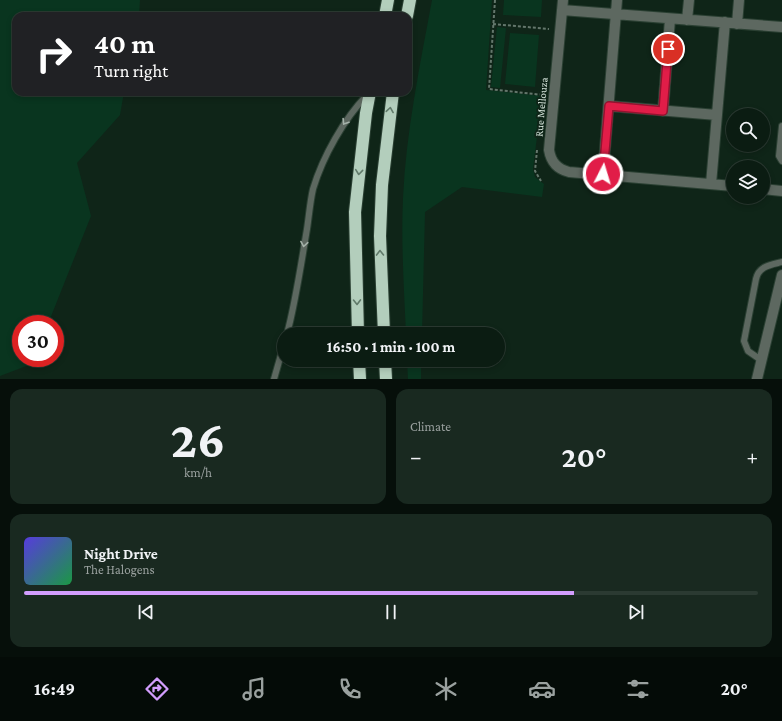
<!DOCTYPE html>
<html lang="en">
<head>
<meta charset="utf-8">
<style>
  body { margin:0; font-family:"Crimson Pro",serif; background:#192920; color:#f1f3f6; height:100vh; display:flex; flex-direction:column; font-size:15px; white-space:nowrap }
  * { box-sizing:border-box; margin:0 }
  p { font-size:13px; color:#9aa19f }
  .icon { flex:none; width:22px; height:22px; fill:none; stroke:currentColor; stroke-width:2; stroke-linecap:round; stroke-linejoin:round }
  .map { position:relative; height:379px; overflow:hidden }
  .side { display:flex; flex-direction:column; gap:10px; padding:10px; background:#060f0a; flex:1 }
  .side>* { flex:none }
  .banner { position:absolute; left:12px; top:12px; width:400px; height:84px; border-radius:12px; box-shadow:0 2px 6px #0003,0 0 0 1px #2b3a32; background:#202124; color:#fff; overflow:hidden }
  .tools { position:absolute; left:726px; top:108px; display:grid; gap:8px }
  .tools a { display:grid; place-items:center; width:44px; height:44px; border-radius:50%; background:#0b1c12; box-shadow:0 2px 6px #0003,0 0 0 1px #2b3a32; font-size:20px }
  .speed { position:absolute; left:12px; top:315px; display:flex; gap:8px; font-size:20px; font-weight:700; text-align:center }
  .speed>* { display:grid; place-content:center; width:52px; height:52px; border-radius:50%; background:#0b1c12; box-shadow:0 2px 6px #0003,0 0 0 1px #2b3a32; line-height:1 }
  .speed .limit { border:6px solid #d22; background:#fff; color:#111 }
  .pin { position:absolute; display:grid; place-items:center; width:34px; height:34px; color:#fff; margin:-17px; border:2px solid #fff; border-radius:50%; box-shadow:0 1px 4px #0007 }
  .me { position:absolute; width:44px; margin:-22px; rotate:5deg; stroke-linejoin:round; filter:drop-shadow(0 0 3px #0008) }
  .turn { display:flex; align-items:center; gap:14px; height:84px; padding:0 16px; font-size:18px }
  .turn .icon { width:52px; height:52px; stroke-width:2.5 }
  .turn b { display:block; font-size:28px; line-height:34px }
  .big { font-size:30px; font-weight:700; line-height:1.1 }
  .side .card { flex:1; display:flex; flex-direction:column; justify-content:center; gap:6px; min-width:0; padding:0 14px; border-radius:12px; background:#192920 }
  .side .dial { align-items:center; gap:0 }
  .dial b { font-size:52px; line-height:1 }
  .song { display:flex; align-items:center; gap:12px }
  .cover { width:48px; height:48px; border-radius:6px; background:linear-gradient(135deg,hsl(250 70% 55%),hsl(140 70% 35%)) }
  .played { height:4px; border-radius:2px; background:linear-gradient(90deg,#d29dfd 75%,#2b3a32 75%) }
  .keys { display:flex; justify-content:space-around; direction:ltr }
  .heat { display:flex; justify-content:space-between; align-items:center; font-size:22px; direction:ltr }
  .side .tiles { flex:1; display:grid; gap:10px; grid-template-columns:1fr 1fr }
  .card:last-child { grid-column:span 2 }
  .trip { position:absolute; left:277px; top:327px; width:228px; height:40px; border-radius:20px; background:#0b1c12; box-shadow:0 2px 6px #0003,0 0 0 1px #2b3a32; font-weight:700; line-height:40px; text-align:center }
  .tabs { display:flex; height:64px; justify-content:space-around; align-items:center; background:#040b07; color:#9aa19f }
  .tabs .icon { width:28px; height:28px }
  .tabs .current { color:#d29dfd }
  .tabs b { font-size:18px; color:#f1f3f6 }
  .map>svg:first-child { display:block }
  .green { fill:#09351f }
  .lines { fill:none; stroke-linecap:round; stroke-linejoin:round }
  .lane-casing { stroke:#2b4033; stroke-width:8 }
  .street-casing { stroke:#2b4033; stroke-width:12 }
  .highway-casing { stroke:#2b4033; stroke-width:14 }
  .path { stroke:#64776c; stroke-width:2; stroke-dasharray:3 2; stroke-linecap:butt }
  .lane { stroke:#5d6860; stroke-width:6 }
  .street { stroke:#5d6860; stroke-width:10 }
  .highway { stroke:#b3cebc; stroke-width:12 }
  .oneway { stroke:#617a6a }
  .oneway2 { stroke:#a5b2a9 }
  .route-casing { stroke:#92132f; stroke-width:10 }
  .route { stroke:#e11d48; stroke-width:7 }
  .labels { text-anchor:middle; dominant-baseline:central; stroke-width:4; stroke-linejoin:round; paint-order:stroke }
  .street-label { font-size:11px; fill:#d5e3da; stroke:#0f2518 }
</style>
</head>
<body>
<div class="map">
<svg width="782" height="379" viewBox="0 0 782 379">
  <rect width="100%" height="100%" fill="#0f2518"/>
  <path class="green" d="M0 0H140L139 16H16V92H124L120 115 77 163 91 216 48 324H21V358H33L29 365 0 376Z
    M432 0H492L486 90 542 96 533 169 535 177 544 184 542 197 462 187 425 212 422 334H406C404 289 401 243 403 198 406 132 420 65 432 0Z
    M504 0H542L541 17 503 15Z
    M497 27 506 28 500 88 491 87Z
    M510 33 539 35 535 87 505 84Z
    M407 360H421V379H408Z"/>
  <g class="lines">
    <g class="lane-casing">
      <path id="lane" d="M782 126 779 156 782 161
        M287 334C296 300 301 264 307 229 309 216 310 202 313 189 323 156 344 119 367 95
        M761 360 748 351 744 341 756 279C759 266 770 265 782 262
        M274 379 284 344"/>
    </g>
    <g class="street-casing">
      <path id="street" d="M563 0 549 150C551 162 557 169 569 172L733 186
        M562 10 782 27
        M687 20 689 0
        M737 24 739 0
        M609 106 717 115
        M663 111 670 19
        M603 174 617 0
        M711 184 725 22
        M763 189 782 191
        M757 379 782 275"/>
    </g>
    <g class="highway-casing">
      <path id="highway" d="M385 16 388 0
        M407 16 410 0
        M358 334 355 212 366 113 370 92
        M384 334 380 236 382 185 393 92
        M359 360 360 379
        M385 360 386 379"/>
    </g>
    <path class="path" d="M495 0 489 89 543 95
      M493 24 549 29
      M537 150 535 171 541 181"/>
    <use href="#lane" class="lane"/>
    <use href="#street" class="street"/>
    <use href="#highway" class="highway"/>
  </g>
  <defs><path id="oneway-chevron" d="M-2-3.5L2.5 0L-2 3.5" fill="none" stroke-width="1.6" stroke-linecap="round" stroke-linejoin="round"/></defs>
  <g class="oneway">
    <use href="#oneway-chevron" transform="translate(390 110) rotate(-81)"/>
    <use href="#oneway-chevron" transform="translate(359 172) rotate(96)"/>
    <use href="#oneway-chevron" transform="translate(380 253) rotate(-91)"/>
    <use href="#oneway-chevron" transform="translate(357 302) rotate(89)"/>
  </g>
  <g class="oneway2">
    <use href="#oneway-chevron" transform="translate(345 122) rotate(122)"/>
    <use href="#oneway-chevron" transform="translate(304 244) rotate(99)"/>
  </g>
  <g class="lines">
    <g class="route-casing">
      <path id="route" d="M603 174 609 106 663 111 668 49"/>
    </g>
    <use href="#route" class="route"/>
  </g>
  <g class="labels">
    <g class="street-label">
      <text transform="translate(541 107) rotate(-85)">Rue Mellouza</text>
    </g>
  </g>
</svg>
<div class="tools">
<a><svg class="icon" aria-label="search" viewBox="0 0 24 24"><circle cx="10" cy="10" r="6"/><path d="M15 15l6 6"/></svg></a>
<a><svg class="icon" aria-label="layers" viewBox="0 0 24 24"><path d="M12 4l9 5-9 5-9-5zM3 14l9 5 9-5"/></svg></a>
</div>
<div class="speed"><div class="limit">30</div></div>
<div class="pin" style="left:668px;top:49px;background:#d93025"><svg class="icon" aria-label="arrive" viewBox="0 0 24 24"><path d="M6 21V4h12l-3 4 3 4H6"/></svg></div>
<svg class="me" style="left:603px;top:174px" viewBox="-20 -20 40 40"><circle r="17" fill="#e11d48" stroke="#fff" stroke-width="3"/><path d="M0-11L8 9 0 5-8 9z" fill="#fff"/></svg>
<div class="trip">16:50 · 1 min · 100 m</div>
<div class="banner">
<div class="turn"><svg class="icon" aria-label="right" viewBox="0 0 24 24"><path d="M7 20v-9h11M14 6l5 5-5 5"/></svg><div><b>40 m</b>Turn right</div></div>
</div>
</div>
<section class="side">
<div class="tiles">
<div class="card dial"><b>26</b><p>km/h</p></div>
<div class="card"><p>Climate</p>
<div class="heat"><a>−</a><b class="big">20°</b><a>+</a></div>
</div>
<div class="card">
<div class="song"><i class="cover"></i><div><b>Night Drive</b><p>The Halogens</p></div></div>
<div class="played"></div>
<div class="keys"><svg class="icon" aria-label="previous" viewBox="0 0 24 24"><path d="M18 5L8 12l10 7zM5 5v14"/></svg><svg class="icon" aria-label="pause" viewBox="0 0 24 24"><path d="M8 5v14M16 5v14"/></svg><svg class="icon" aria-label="next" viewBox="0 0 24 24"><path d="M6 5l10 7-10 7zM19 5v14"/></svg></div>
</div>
</div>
</section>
<nav class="tabs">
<b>16:49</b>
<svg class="icon current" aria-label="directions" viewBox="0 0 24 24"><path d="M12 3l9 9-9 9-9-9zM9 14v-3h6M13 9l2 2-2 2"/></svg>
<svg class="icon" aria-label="music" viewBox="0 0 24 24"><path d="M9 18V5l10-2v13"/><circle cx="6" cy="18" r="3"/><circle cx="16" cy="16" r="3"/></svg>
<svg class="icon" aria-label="phone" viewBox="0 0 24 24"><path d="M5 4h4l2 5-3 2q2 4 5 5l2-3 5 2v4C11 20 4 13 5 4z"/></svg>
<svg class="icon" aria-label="climate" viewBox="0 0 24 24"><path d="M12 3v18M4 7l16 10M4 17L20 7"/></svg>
<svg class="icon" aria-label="car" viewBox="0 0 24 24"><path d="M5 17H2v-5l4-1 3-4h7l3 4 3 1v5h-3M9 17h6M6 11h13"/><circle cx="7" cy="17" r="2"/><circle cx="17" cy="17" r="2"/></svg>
<svg class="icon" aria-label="filters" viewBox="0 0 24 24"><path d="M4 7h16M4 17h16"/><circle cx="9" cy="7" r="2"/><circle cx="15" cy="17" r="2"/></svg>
<b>20°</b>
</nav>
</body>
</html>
